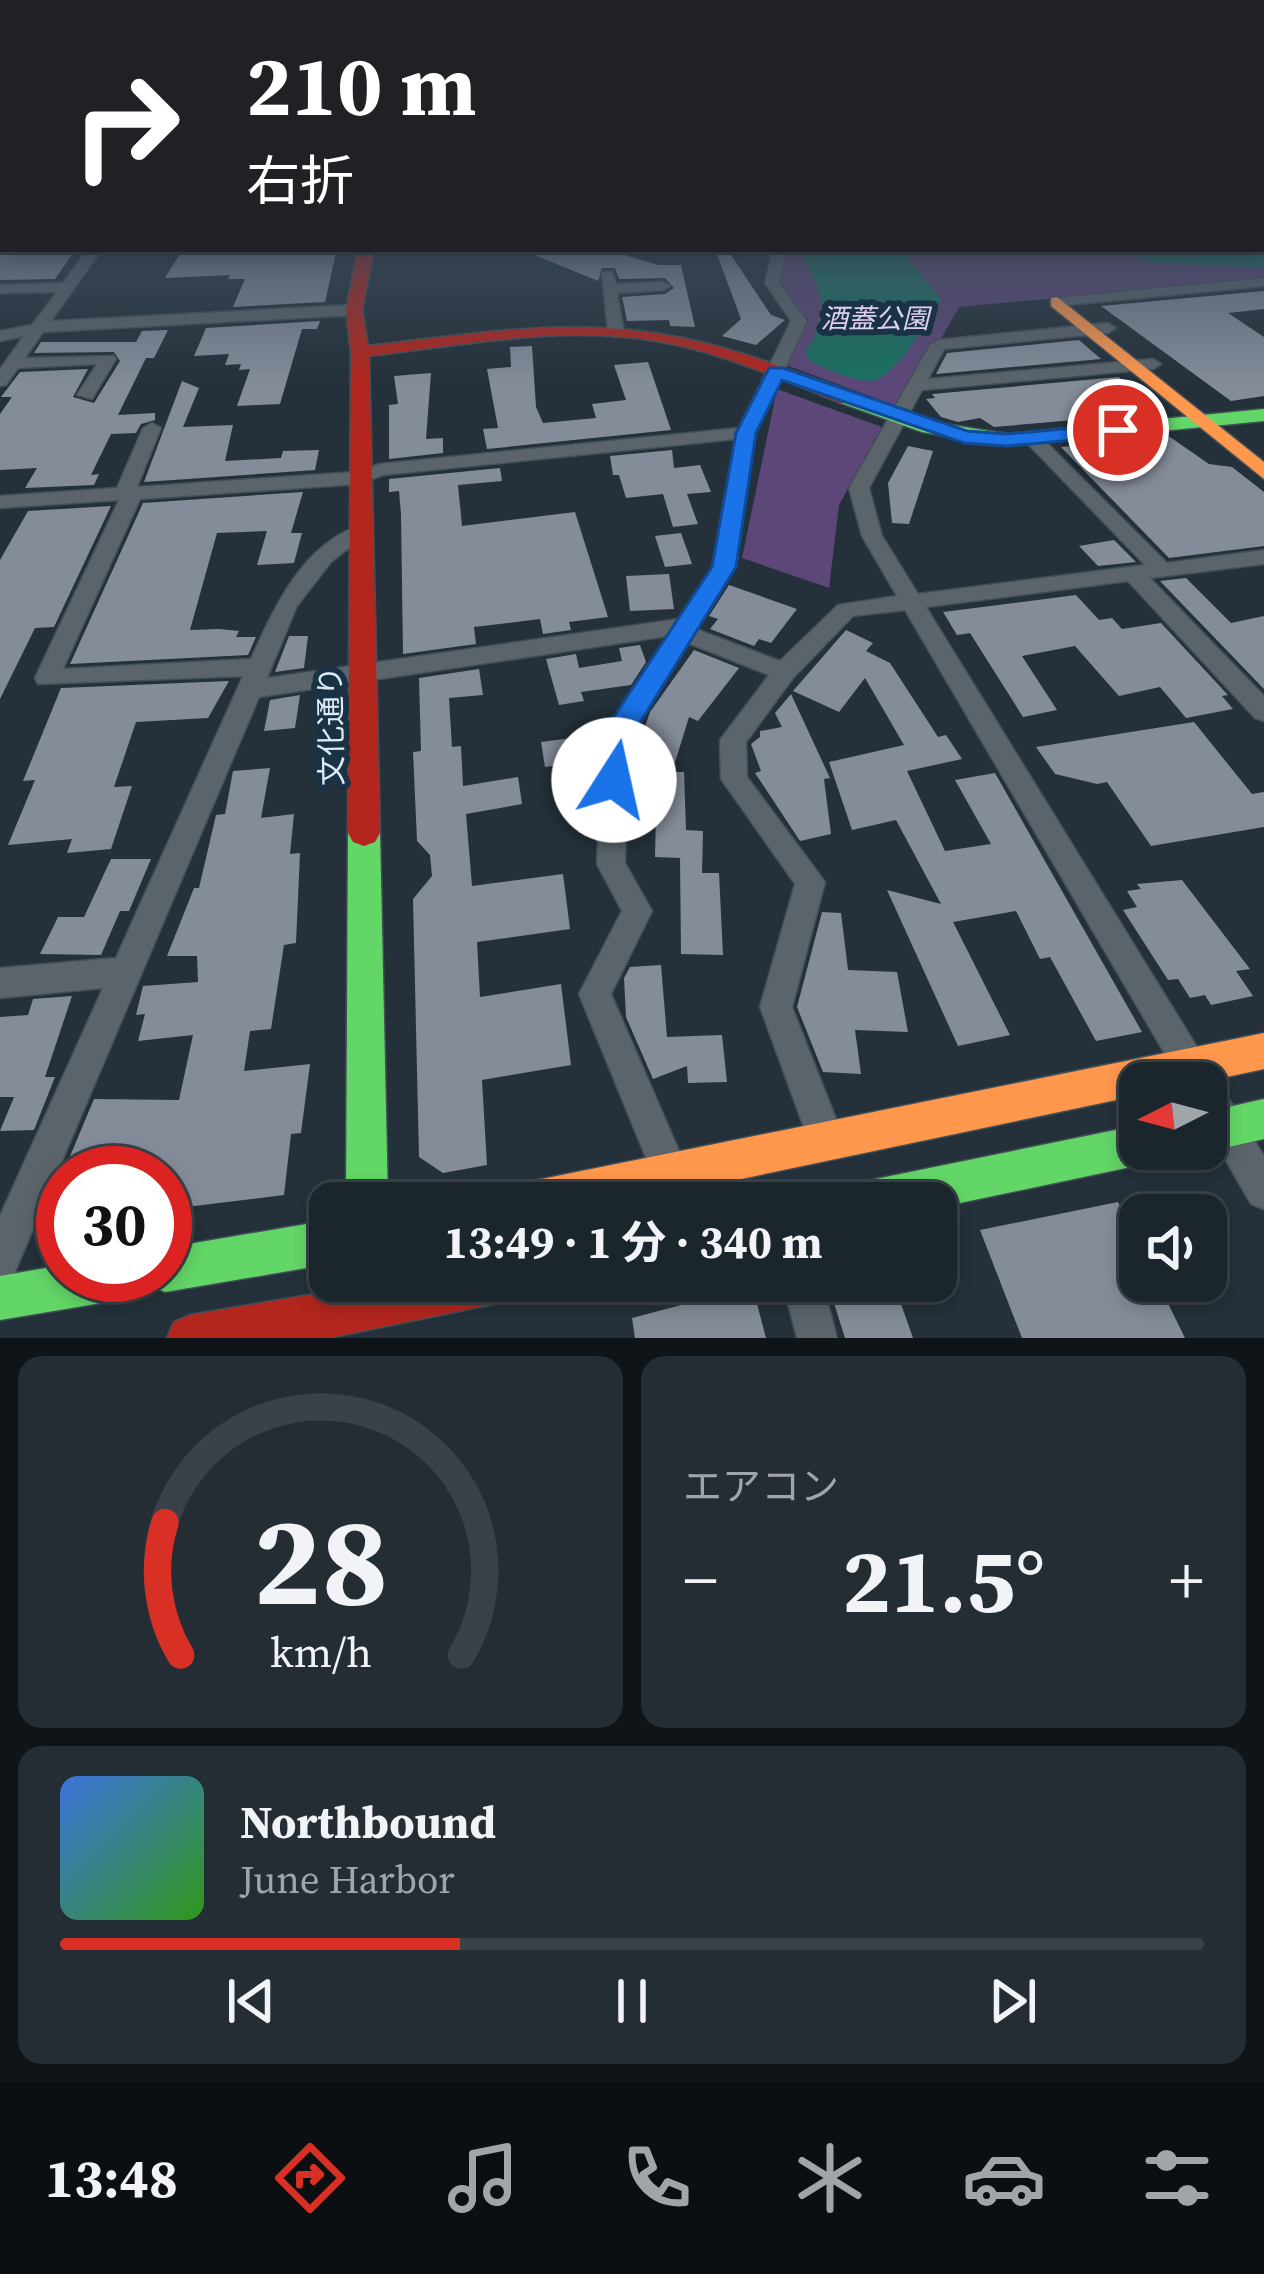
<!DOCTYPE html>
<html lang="ja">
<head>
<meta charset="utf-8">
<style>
  body { margin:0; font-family:"Source Serif 4","Noto Sans JP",serif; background:#242d34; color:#f1f3f6; height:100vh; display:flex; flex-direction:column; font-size:45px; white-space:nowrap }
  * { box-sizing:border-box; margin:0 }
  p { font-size:39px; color:#a0a5a9 }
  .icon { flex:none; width:66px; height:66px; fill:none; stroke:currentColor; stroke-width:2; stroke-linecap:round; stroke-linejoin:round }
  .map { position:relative; height:1338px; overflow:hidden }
  .drawer { display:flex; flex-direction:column; gap:18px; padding:18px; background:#0f1418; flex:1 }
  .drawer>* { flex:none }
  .top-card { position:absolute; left:0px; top:0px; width:1266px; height:252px; box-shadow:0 6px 18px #0003,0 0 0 3px #394248; background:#202124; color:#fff; overflow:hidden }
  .needle { width:78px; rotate:264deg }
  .tools { position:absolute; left:1119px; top:1062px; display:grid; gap:24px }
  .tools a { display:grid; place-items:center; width:108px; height:108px; border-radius:24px; background:#1b252c; box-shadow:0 6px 18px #0003,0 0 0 3px #394248; font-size:60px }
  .speed { position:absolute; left:36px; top:1146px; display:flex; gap:24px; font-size:60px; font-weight:700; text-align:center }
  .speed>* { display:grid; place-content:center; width:156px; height:156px; border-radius:50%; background:#1b252c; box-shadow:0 6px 18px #0003,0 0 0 3px #394248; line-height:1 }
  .speed .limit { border:18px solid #d22; background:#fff; color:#111 }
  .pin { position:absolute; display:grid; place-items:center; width:102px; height:102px; color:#fff; margin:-51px; border:6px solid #fff; border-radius:50%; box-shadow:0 3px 12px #0007 }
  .me { position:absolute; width:132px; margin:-66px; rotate:10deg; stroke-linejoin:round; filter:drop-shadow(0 0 9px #0008) }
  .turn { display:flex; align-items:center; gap:42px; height:252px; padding:0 48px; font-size:54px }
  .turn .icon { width:156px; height:156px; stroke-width:2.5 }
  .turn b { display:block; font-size:84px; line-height:102px }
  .big { font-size:90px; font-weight:700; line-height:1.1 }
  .drawer .card { flex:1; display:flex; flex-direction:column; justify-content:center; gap:18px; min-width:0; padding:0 42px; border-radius:24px; background:#242d34 }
  .drawer .dial { align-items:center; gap:0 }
  .dial svg { height:312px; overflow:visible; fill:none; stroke:#394248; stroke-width:7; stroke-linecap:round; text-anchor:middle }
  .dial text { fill:#f1f3f6; stroke:none }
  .song { display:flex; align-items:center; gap:36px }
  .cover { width:144px; height:144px; border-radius:18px; background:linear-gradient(135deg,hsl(220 70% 55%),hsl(110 70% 35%)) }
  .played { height:12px; border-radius:6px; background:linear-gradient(90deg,#d93025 35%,#394248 35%) }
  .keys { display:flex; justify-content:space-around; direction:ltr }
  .heat { display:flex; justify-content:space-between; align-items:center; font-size:66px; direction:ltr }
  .drawer .tiles { flex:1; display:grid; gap:18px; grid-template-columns:1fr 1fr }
  .card:last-child { grid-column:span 2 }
  .trip { position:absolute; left:309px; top:1182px; width:648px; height:120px; border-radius:24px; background:#1b252c; box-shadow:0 6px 18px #0003,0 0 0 3px #394248; font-weight:700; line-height:120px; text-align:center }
  .tabs { display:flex; height:192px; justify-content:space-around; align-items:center; background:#0b0f12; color:#a0a5a9 }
  .tabs .icon { width:84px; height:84px }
  .tabs .on { color:#d93025 }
  .tabs b { font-size:54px; color:#f1f3f6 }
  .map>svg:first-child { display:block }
  .green { fill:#5c4778 }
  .water { fill:#1b7162 }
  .building { fill:#848c99 }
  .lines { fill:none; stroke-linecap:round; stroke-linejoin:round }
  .street-casing { stroke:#434f57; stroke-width:3 }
  .fast-casing { stroke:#434f57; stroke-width:3 }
  .slow-casing { stroke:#434f57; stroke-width:3 }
  .jam-casing { stroke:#434f57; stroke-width:3 }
  .street { fill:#5b646b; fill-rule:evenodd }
  .fast { fill:#63d668; fill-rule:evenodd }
  .slow { fill:#ff974d; fill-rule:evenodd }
  .jam { fill:#b3261e; fill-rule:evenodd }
  .route { fill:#1a73e8; stroke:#114b97; stroke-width:3 }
  .labels { text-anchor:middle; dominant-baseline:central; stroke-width:12; stroke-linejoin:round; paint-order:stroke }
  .far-park-label { font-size:27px; font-style:italic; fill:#dfcef5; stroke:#1a3344 }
  .street-label { font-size:30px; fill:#ddecf7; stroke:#1a3344 }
</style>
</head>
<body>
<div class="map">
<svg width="1264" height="1338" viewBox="0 0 1264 1338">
  <rect width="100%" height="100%" fill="#24313a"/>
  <path class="green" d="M1264 212V279L959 307 904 404 894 405 786 365 807 323 779 287 783 256 778 249H1263Z
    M777 389 882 427 839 505 829 588 742 558Z"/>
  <path class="water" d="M1264 235V268L1155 263 1117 249H1263Z
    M798 249H917L910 252 909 260 941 299C929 318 897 375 875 380 857 384 828 369 811 362L805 351C833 317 821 283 798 249Z"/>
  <path class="building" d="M0 249H76L55 279 0 280Z
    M183 249H321L320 254 336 253 325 302 233 307 245 279H228L230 275 165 278Z
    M520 249H605L658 265H681L695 327 670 326 669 320 627 321 622 297 665 294 674 288 665 278 619 279 615 268H602L598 281Z
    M715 249H727L771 315 785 320 756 345 722 336 741 319Z
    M1264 291V309L1228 313 1264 337V396L1231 401 1101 306Z
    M320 321 317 329H302L280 404 237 406 250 369 239 370 241 364 225 365 229 354 194 356 206 328Z
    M168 330 154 358H146L118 415 155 413V420L141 424 136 433 111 434 91 475 99 474 94 485 25 488 37 468 0 470V414L12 397H1L20 372 88 369 73 397 94 403 120 361 114 352 34 353 41 342H136L142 331Z
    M1079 340 1101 359 936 374 947 353Z
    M532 346 536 407 543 423 596 418 592 404 626 400 614 365 648 362 671 430 487 449 483 429 498 428 487 369 511 367 510 347Z
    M431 373 426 439 443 438V453L389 459V405L398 404 394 376Z
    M1119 377 1130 388 1120 389 1143 414 994 427 980 418 958 422 941 417 926 399 935 398 932 394Z
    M182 381 199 388 183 427 233 425 225 461 281 458 283 451 319 450 315 470 144 482Z
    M1170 437 1209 464 1232 467 1264 492V546L1169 558 1061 447Z
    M908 446 933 451 909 524 892 523 888 483Z
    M672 450 674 468 700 465 711 492 687 494 698 524 673 527 663 494 626 498 619 475H613L610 456Z
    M500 468 502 481 458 485 462 526 575 512 608 617 569 622 571 630 543 634 540 619 474 627 476 644 403 654 401 514 399 491 389 492V479Z
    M303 492 291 533H302L294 563 257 565 267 531 217 533 190 630 219 629 239 631 236 637H256L248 655 70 664 143 503Z
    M111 506 54 627 35 628 0 699V560L28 511Z
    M681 533 692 564 665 567 655 536Z
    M1114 540 1136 562 1098 566 1079 546Z
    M669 574 674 609 630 611 626 576Z
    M1186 578 1231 623 1264 616V689L1160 581Z
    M729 585 797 609 771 643 759 639 754 646 710 629 718 619 709 616Z
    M1076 595 1099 620 1112 618 1122 629 1161 623 1228 695 1222 696 1233 709 1186 718 1160 687 1119 696 1075 646 1022 656 1057 710 1023 717 970 633 957 635 943 612Z
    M846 630 873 643 866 651 890 663 938 737 946 735 962 759 907 771 945 851 991 844 955 780 995 773 1142 1032 1096 1041 1050 957 1040 959 1016 911 953 922 1010 1035 958 1046 887 890 941 904 896 820 852 830 829 762 904 745 865 678 839 712 793 691Z
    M289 636H308L304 668 275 672Z
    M640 645 646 662 631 685 581 692 584 701 559 705 546 659 576 654 579 668 622 661 619 648Z
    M694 650 739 668 698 721 689 717 672 772H684L686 830 703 831 702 873H719L723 955 681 954 680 858 655 857 656 813H631L632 765 650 712Z
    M479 669 483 695 449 698 452 747 461 746 463 786 518 777 522 804 466 814 472 886 563 874 570 929 477 942 480 997 561 984 571 1065 482 1080 487 1165 443 1173 419 1157 413 899 432 876 430 855 417 841 413 752 421 751 419 678Z
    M229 681 208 718 136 722 114 787 132 786 111 849 67 853 72 839 8 845 35 780 23 781 61 688Z
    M791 694 830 778 824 779 831 834 800 841 755 773 761 771 751 744 760 737V731L782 727 775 713Z
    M300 695 295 728 264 731 270 700Z
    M1194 722 1252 794 1264 792V827L1151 846 1107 782 1097 784 1055 774 1036 747Z
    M580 737 584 762 545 767 541 742Z
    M270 768 261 818 294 814 290 854 300 853 296 943 284 945 271 1029 250 1031 244 1071 310 1064 301 1133 291 1134 284 1195 186 1207 184 1216 165 1218V1173H63L94 1099 179 1100 193 1035 138 1041 145 1014 136 1015 143 986 198 982 197 956H167L194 888H199L216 815 225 814 233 771Z
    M111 859H151L129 911H120L101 955 40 954 58 917H84Z
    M1182 880 1250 969 1236 971 1253 996 1211 1005 1205 995 1190 998 1178 979 1168 980 1123 910 1137 907 1127 891 1141 889 1137 884Z
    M822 912 841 913 848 970 897 972 908 1032 855 1030 861 1074 823 1072 797 1007Z
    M661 965 667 1037 722 1035 727 1082 688 1083 687 1066 653 1079 626 1017 624 978 630 967Z
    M72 996 45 1077H55L34 1130 0 1131 14 1097H0V1017L28 1015 33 999Z
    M63 1173V1233L38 1232Z
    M1118 1202 1140 1246V1281H1157L1185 1338H1022L980 1230Z
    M700 1281H751L766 1338H635L632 1318 704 1299Z
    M827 1281H893L913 1338H845Z"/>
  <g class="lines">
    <g class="street-casing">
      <path id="street" d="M1263 206H1264V214H1263Z
        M0 233H3V241H0Z
        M88 249H102L51 321 354 305 362 310 354 315 43 332 25 358 114 356 116 359 92 399 77 395 97 364 18 368 6 385 0 386V369L24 336 0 341V331L32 325 57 292 0 293V285L63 283Z
        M767 249H781L785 257 779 283 807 321 755 433 735 567 696 629 780 661 838 605 897 596 862 536 849 488 930 345 938 340 1108 323 1116 328 1108 333 944 349 928 379 1153 359 1161 364 1153 369 922 390 869 488 882 536 918 594 1145 565 1026 442V434H1038L1167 563 1264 550V564L1150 578 1264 696V721L1255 718 1128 581 926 607 1264 1156V1209L1251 1204 1206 1126V1083H1182L905 610 853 616 793 678 746 742 747 777 825 882 792 1007 845 1142 840 1155 827 1160 814 1155 760 1007 795 884 721 779 720 740 769 675 688 643 628 739 625 863 652 911 611 994 689 1174 684 1187 671 1192 658 1187 579 994 622 911 597 864 602 738 668 636 259 697 14 1274 0 1279V1216L103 988 0 998V968L116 958 243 676 38 684 35 678 119 500 0 508V496L117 488 143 428 152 423 161 428 137 487 356 472 380 464 739 428 791 321 765 283 771 257ZM736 439 713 567 679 619 267 678 297 606 331 562 369 532 359 526C302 545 274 608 251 659L63 669 140 499 359 484 383 475Z
        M602 272H612L616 284 663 282 670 286 663 290 617 293 624 332 616 337 608 332Z
        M1264 278V286L1057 306 1050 302 1057 298Z
        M782 1281H822L837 1338H797Z"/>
    </g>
    <g class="fast-casing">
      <path id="fast" d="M848 393 933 422 1008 434 1264 409V421L1008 446 922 432 841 403V395Z
        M364 820 375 824 380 833 388 1203H346L348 833 353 824Z
        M1264 1099V1139L1206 1152 1199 1149H1206V1112Z
        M1140 1125V1149H1159L1154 1159 1140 1165 936 1208V1203H840L846 1188 861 1182Z
        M330 1220V1264L165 1292 154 1287 137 1297 0 1320V1276L63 1265V1275H165V1248Z"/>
    </g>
    <g class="slow-casing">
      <path id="slow" d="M1057 297 1264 462V479L1051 306V298Z
        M1264 1033V1069L1199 1083H1140V1095L627 1203H506L512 1188 527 1182Z"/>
    </g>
    <g class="jam-casing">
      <path id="jam" d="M358 249H374L362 310 368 346C528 327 624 308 781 367 805 376 838 383 858 399L841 403C781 380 720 351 656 341 561 325 464 345 369 356L380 833 375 842 364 846 353 842 348 833 351 352 346 310Z
        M393 1281H520L514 1297 498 1303 328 1338H167L174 1322 190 1315Z"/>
    </g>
    <use href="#street" class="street"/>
    <use href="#fast" class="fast"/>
    <use href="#slow" class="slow"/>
    <use href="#jam" class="jam"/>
  </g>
  <linearGradient id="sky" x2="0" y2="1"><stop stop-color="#141b20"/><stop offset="0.51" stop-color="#3f4e60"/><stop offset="1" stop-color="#3f4e60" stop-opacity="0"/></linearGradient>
  <rect width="1264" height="385" fill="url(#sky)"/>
  <path class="route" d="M769 368H783L967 431 1007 434 1118 424 1128 430 1118 436 1007 446 964 443 782 380 756 433 736 567 630 739 625 788H603L599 780 600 738 712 567 736 433Z"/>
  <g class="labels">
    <g class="far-park-label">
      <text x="875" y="318">酒蓋公園</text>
    </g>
    <g class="street-label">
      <text transform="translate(331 726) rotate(-91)">文化通り</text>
    </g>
  </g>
</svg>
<div class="tools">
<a><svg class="needle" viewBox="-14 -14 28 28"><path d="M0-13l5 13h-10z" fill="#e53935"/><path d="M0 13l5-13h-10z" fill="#a0a5a9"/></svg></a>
<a><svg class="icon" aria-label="sound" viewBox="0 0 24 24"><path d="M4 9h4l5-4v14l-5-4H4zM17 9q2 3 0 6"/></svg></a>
</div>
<div class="speed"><div class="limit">30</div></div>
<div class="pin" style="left:1118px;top:430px;background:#d93025"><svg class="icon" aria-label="arrive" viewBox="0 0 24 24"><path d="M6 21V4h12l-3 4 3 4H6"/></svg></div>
<svg class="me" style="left:614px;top:780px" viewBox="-20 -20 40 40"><circle r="19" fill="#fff"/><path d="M0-13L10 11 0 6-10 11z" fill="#1a73e8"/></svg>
<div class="trip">13:49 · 1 分 · 340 m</div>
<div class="top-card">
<div class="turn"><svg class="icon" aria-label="right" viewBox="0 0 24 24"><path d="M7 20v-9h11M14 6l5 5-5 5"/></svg><div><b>210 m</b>右折</div></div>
</div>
</div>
<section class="drawer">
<div class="tiles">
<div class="card dial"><svg viewBox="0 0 100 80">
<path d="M14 69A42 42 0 1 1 86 69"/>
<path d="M14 69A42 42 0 0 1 10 35" stroke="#d93025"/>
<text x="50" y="56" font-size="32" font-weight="700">28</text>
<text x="50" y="72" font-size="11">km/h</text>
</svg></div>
<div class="card"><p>エアコン</p>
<div class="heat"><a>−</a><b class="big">21.5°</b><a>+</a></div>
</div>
<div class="card">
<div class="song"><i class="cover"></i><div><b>Northbound</b><p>June Harbor</p></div></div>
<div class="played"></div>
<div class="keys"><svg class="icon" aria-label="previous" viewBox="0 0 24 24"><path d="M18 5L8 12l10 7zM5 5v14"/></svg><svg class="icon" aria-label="pause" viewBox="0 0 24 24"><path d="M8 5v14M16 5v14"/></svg><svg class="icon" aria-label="next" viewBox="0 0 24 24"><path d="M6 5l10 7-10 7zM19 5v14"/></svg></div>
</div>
</div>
</section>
<nav class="tabs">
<b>13:48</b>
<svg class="icon on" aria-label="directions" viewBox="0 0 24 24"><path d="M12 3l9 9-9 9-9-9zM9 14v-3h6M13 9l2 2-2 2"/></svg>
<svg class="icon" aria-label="music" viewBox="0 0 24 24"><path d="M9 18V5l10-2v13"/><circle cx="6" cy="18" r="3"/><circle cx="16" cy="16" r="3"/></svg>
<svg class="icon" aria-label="phone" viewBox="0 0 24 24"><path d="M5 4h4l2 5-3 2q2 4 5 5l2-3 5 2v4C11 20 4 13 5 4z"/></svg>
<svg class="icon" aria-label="climate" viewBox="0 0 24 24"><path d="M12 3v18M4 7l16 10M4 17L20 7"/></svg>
<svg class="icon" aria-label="car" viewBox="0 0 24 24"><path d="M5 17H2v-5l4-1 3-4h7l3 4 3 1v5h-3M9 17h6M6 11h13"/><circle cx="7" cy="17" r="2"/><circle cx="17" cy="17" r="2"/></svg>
<svg class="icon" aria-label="filters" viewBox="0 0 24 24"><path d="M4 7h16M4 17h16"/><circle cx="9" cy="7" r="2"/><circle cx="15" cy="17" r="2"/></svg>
</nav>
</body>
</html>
